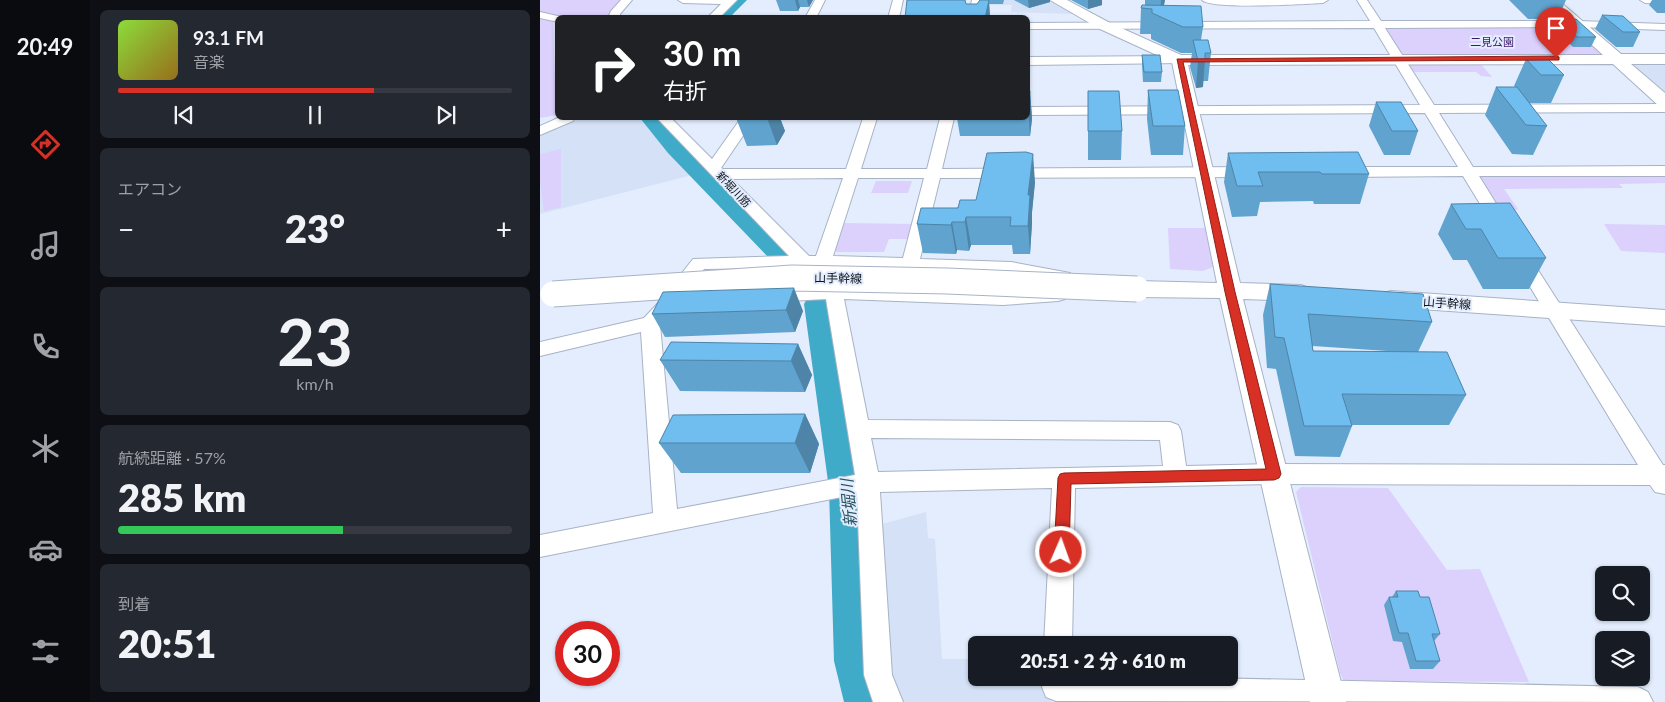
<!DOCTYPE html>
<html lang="ja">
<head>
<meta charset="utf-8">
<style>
  body { margin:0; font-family:Lato,"Noto Sans JP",sans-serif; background:#242831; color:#f1f3f6; height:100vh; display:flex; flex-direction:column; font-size:19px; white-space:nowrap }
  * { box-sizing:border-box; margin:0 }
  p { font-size:16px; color:#9ea1a6 }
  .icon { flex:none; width:28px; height:28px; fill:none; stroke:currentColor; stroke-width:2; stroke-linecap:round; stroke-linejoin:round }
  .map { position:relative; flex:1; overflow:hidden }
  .details { display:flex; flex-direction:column; gap:10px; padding:10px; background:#0d0f14; width:450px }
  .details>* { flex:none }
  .banner { position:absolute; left:15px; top:15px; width:475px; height:105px; border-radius:8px; box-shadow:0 1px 4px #0004; background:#202124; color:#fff; overflow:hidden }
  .controls { position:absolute; left:1055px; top:566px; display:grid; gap:10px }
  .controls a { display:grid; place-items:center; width:55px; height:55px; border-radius:8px; background:#171b24; box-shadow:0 1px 4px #0004; font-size:25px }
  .speed { position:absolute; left:15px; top:621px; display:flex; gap:10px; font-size:25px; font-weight:700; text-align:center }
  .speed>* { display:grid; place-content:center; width:65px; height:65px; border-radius:50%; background:#171b24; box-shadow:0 1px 4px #0004; line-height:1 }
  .speed .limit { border:8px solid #d22; background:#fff; color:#111 }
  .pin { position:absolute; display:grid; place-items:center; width:42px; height:42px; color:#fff; margin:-51px -21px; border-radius:50% 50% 50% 0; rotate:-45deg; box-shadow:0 0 5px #0007 }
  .pin .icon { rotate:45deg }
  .me { position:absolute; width:55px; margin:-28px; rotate:2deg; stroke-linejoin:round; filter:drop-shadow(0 0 4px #0008) }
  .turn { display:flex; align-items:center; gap:18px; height:105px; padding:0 25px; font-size:22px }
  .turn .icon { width:65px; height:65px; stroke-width:2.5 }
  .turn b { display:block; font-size:35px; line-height:42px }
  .big { font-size:38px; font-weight:800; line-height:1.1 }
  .details .widget { flex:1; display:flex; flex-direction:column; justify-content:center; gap:8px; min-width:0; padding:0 18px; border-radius:8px; background:#242831 }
  .details .dial { align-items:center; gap:0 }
  .dial b { font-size:65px; line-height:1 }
  .song { display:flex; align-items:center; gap:15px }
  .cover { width:60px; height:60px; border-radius:8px; background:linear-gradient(135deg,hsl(90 70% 55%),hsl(40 70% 35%)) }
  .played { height:5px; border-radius:2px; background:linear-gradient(90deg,#d93025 65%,#363941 65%) }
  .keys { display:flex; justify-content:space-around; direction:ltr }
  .heat { display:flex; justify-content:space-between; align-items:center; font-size:28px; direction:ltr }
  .charge { height:8px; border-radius:4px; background:linear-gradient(90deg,#34c759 57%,#363941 0) }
  .trip { position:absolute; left:428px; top:636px; width:270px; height:50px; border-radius:8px; background:#171b24; box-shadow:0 1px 4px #0004; font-weight:800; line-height:50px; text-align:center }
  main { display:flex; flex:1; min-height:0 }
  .tab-bar { display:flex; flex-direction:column; width:90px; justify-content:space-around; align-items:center; background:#090b0e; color:#9ea1a6 }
  .tab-bar .icon { width:35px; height:35px }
  .tab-bar .active { color:#d93025 }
  .tab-bar b { font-size:22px; color:#f1f3f6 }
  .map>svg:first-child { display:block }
  .built { fill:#d4e1f6 }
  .green { fill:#dcd0fd }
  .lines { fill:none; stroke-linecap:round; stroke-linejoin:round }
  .river { fill:#3fabc8; fill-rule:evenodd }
  .minor-casing { stroke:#a7b3c5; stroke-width:2 }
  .tertiary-casing { stroke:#a7b3c5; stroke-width:2 }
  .minor { fill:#fff; fill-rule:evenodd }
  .tertiary { fill:#fff; fill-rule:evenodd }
  .tertiary-bridge-casing { stroke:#a7b3c5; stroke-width:27; stroke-linecap:butt }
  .tertiary-bridge { stroke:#fff; stroke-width:25 }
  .wall { fill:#60a3ce; fill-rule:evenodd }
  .shaded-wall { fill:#4e84a7 }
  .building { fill:#70bdef; stroke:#4e84a7 }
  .route { fill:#d93025; stroke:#8d1f18 }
  .labels { text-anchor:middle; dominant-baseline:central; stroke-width:4; stroke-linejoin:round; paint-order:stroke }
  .far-park-label { font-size:11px; fill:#3c196c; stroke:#e3edfd }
  .far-street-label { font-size:11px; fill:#0f1319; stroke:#e3edfd }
  .street-label { font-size:12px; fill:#0f1319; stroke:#e3edfd }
  .near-water-label { font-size:16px; font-style:italic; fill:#285562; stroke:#e3edfd }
</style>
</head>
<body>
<main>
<nav class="tab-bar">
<b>20:49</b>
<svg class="icon active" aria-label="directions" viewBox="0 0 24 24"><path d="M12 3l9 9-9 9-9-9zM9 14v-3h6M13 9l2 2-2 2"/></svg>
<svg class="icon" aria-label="music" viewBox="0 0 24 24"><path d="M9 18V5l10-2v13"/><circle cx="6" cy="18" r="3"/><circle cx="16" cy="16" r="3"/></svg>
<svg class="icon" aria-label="phone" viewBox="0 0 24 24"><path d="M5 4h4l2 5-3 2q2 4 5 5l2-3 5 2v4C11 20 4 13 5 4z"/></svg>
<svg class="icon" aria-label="climate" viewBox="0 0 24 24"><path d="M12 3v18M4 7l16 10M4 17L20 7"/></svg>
<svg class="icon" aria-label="car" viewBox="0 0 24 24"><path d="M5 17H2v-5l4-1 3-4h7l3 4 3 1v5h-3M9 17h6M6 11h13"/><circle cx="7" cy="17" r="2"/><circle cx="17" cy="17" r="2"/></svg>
<svg class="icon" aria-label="filters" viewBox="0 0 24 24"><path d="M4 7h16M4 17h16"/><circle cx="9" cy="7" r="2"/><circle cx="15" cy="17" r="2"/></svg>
</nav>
<section class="details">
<div class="widget">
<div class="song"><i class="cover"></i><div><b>93.1 FM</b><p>音楽</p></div></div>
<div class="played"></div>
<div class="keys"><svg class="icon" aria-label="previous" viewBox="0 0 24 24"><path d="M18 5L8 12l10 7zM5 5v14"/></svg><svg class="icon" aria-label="pause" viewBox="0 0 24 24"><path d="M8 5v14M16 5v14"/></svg><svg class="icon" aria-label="next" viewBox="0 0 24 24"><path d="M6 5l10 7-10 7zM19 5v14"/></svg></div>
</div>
<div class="widget"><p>エアコン</p>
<div class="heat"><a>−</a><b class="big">23°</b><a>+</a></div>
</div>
<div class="widget dial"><b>23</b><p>km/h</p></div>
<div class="widget"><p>航続距離 · 57%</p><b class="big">285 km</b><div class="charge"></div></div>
<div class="widget"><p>到着</p><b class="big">20:51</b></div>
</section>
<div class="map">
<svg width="1125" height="702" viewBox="0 0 1125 702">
  <rect width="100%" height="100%" fill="#e3edfd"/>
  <path class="built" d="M442 0H508L535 14 471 12 472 5H441Z
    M1125 62V94L1089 63Z
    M38 118H106L156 174 0 214V137L4 133Z
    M386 512 388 538 395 539 402 659H436V678H508L511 702H360L351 677 339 525Z"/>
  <path class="green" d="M0 0H82L70 17H21L0 13Z
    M0 17 13 20 16 115 0 118Z
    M1028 26 1035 28 1061 52 1058 55 866 56 860 54 844 28 846 27Z
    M939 62 952 77 941 76 936 72H873L868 65 869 63Z
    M21 149V207L4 211 0 181V154Z
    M1125 174V183L1079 184 1083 188 964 189 978 209 974 211H960L939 178 942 175Z
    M336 181H372L368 193H331Z
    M301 223 375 224 370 239H349L344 252H298L294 251Z
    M1064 224 1125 225V253L1081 251Z
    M628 228H665L673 267 663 271 630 269Z
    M761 487 848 488 907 570 940 569 989 682 804 681 800 673 756 492Z"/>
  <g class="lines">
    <path class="river" d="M188 0H207L189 18H169Z
      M100 118H123L144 143 248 245 252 251 248 257 238 260 228 257 128 153Z
      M279 294 290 297 294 304 327 489 340 661 352 702H304L294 661 289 489 264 304 268 297Z"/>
    <g class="minor-casing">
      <path id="minor" d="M81 0H92L80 14V18H68L71 11Z
        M138 0H197L179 18H167L181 4 143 3Z
        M275 0H285L276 18H265Z
        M353 0H363L359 18H348Z
        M432 0H442L439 18H428Z
        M662 0H788L783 3C764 4 672 10 662 0Z
        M817 0H827L841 21H1038L1125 24V30L1038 27 845 28 894 105 1125 104V112L899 113 933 167 1125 166V176H939L970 226 968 230H956L923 176 802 177 797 175 794 172 797 169 802 167H918L885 113 488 115V107L880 105 834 28 488 29V23L830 21Z
        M1100 0H1125V4L1105 3Z
        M0 12 22 17 23 18H18V22L0 18Z
        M639 56 643 57 645 60 643 63 488 65V57Z
        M18 118H35L33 121 0 135V126Z
        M117 118H131L172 159 201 118H215L181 168 183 169H306L323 118H337L321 169H387L400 118H414L402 169 711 167 716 169 719 172 716 175 711 177 400 178 380 259 471 262 530 273 533 277 530 281 524 283 471 274 283 267 164 269 133 312 120 325 137 509 315 475 286 299 230 302 223 300 221 296 223 292 230 290 294 286 463 293 518 289 525 291 527 295 525 299 518 301 463 305 304 299 328 420 630 422 638 425 641 431 646 466 734 464 1098 465 972 257 975 253 981 251 987 253 1123 465H1125V494L1115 492 1110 485 734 484 535 488 532 645H504L512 488 340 492 352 675 363 702H333L324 675 317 494 0 557V535L113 513 101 332 0 356V342L104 318 119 302 153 259 249 256ZM303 178 276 256H269L192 179ZM318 178H384L363 258 293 256ZM331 438 620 440 623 466 338 472Z
        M503 678H666L1098 687 1108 692 1113 702 516 701 506 697 502 687Z"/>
    </g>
    <g class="tertiary-casing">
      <path id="tertiary" d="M510 0H527L570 23 641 55H1063L1003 0H1018L1081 54H1125V64H1091L1125 93V107L1119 106 1073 64 648 65 700 283 761 285 769 288 773 293 769 298 761 301 703 299 806 702H770L680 298 597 297 589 294 586 289 589 284 597 281 677 283 632 62 560 29Z
        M851 291 1125 310V326L851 307 843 305 839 299 843 293Z"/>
    </g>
    <use href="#minor" class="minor"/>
    <use href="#tertiary" class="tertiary"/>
    <g class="tertiary-bridge-casing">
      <path id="tertiary-bridge" d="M13 294 252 278 407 281 597 289"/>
    </g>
    <use href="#tertiary-bridge" class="tertiary-bridge"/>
  </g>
  <path class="wall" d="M236 0H273L269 7H260L258 11H240Z
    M440 0H464L463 4H449L450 18H365L426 4H437Z
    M474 0H510V2L489 8Z
    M531 0H562V5L548 9Z
    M605 0H625L624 5 663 27 661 40 671 53 668 81H663V87L656 88 650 67 652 53H641L611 39V34H600L601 8 605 5Z
    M969 0H1026L1018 19H988Z
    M1112 0H1125V13H1117L1109 5Z
    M1062 15 1100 32 1093 47H1076L1055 29Z
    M1018 19 1056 37 1051 47H1033L1014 29Z
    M602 55 622 72 621 82H603L602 65Z
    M986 59 1024 75 1011 103H989L1007 126 993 155 972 154 945 115 956 87H975L974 86Z
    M608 90 645 126 643 155H611L607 119Z
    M488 91H490L492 119 490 136H420L417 118H488Z
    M548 91 582 131 581 160H548Z
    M836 102 878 131 870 155H844L829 126Z
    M196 118H240L245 131 237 145 207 146Z
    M688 153 829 174 820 204H774L773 201 720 202 717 216 692 217 684 182Z
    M495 182 492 212V223L490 254H473L472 245H431L429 251 417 250 416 254 383 253 377 224 436 200Z
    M911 204 1006 258 989 289H943L927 260H913L898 234Z
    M730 284 892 322 878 352 926 395 909 425H811L812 426 800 457 755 456 736 369 727 368 723 315ZM773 346 862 352 773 351Z
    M123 292 263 311 255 332 125 337 112 314Z
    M258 344 272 375 265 392 140 391 120 360Z
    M265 414 279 444 270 473H141L119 443Z
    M856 591 880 597 900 634 894 641 900 661 893 669H870L862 642 853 641 844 605 849 597H852Z"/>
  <path class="shaded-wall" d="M255 0H258L260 7 258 11Z
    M267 0H273L269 7Z
    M449 0 450 18H445Z
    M488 0H510V2L489 8Z
    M548 0H562V5L548 9Z
    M621 0H625L621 17H620Z
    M665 60 663 87 656 88 658 61Z
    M490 91 492 119 490 136 488 107Z
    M227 118H240L245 131 237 145Z
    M493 154 495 182 492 212V223L490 254 488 226V195Z
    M426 217 431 245 429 251 425 222Z
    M412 222 417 250 416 254 411 225Z
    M254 288 263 311 255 332 246 310Z
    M258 344 272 375 265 392 251 361Z
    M265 414 279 444 270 473 255 443Z"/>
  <path class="building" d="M367 0H425L426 4H437L440 0H449L445 18H365Z
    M602 5 661 6 663 27H643L612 13V9L601 8Z
    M1062 15 1083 16 1100 32H1083Z
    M1018 19H1036L1056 37H1037Z
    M653 40H668L671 53H665V60L658 61Z
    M602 55H620L622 72H604Z
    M1007 58 1024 75H1001L986 59Z
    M956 87H977L1007 126 986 125Z
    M608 90H638L645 126H613Z
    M488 91H490L488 107Z
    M548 91H579L582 131H548Z
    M836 102H861L878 131H852Z
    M486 152 493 154 488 195H490L488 226H470L471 217H426L425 222H412L411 225 377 224 381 208H418L420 200H436L447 153Z
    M818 152 829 174H782L780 172H718L723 186H697L688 153Z
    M970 203 1006 258H958L941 229H926L911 204Z
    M730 284 883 294 892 322 768 314 773 351 907 352 926 395 802 394 812 426H764L744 338 735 337Z
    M254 288 246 310 112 314 123 292Z
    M131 342 258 344 251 361 120 360Z
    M265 414 255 443H119L133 415Z
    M856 591H878L880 597H889L900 634H892L900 661H876L868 633H859L849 597H858Z"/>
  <path class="route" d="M1016 56 1019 57V60L643 62 695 292 741 474 739 478 734 480 531 484 529 552 526 557 521 559 516 557 514 552 518 478 520 474 524 473 726 469 685 292 637 59Z"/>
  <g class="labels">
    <g class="far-park-label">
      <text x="952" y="41">二見公園</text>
    </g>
    <g class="far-street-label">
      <text transform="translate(194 189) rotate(47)">新堀川筋</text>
    </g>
    <g class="street-label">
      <text transform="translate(298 278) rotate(1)">山手幹線</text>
      <text transform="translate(907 303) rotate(4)">山手幹線</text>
    </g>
    <g class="near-water-label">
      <text transform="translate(308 503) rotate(-95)">新堀川</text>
    </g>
  </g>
</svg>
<div class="controls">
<a><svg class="icon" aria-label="search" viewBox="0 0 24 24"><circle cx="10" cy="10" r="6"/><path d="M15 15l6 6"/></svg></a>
<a><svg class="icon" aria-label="layers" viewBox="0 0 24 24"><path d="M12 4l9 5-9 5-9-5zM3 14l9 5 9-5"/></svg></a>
</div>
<div class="speed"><div class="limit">30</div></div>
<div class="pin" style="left:1016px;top:58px;background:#d93025"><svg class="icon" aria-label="arrive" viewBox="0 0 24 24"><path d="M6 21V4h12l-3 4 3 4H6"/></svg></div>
<svg class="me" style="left:521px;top:552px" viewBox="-20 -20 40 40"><circle r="17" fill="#d93025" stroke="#fff" stroke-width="3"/><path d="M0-11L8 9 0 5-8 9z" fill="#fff"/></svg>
<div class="trip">20:51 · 2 分 · 610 m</div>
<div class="banner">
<div class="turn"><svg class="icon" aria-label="right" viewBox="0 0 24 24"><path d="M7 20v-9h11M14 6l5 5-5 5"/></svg><div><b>30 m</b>右折</div></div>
</div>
</div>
</main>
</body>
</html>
